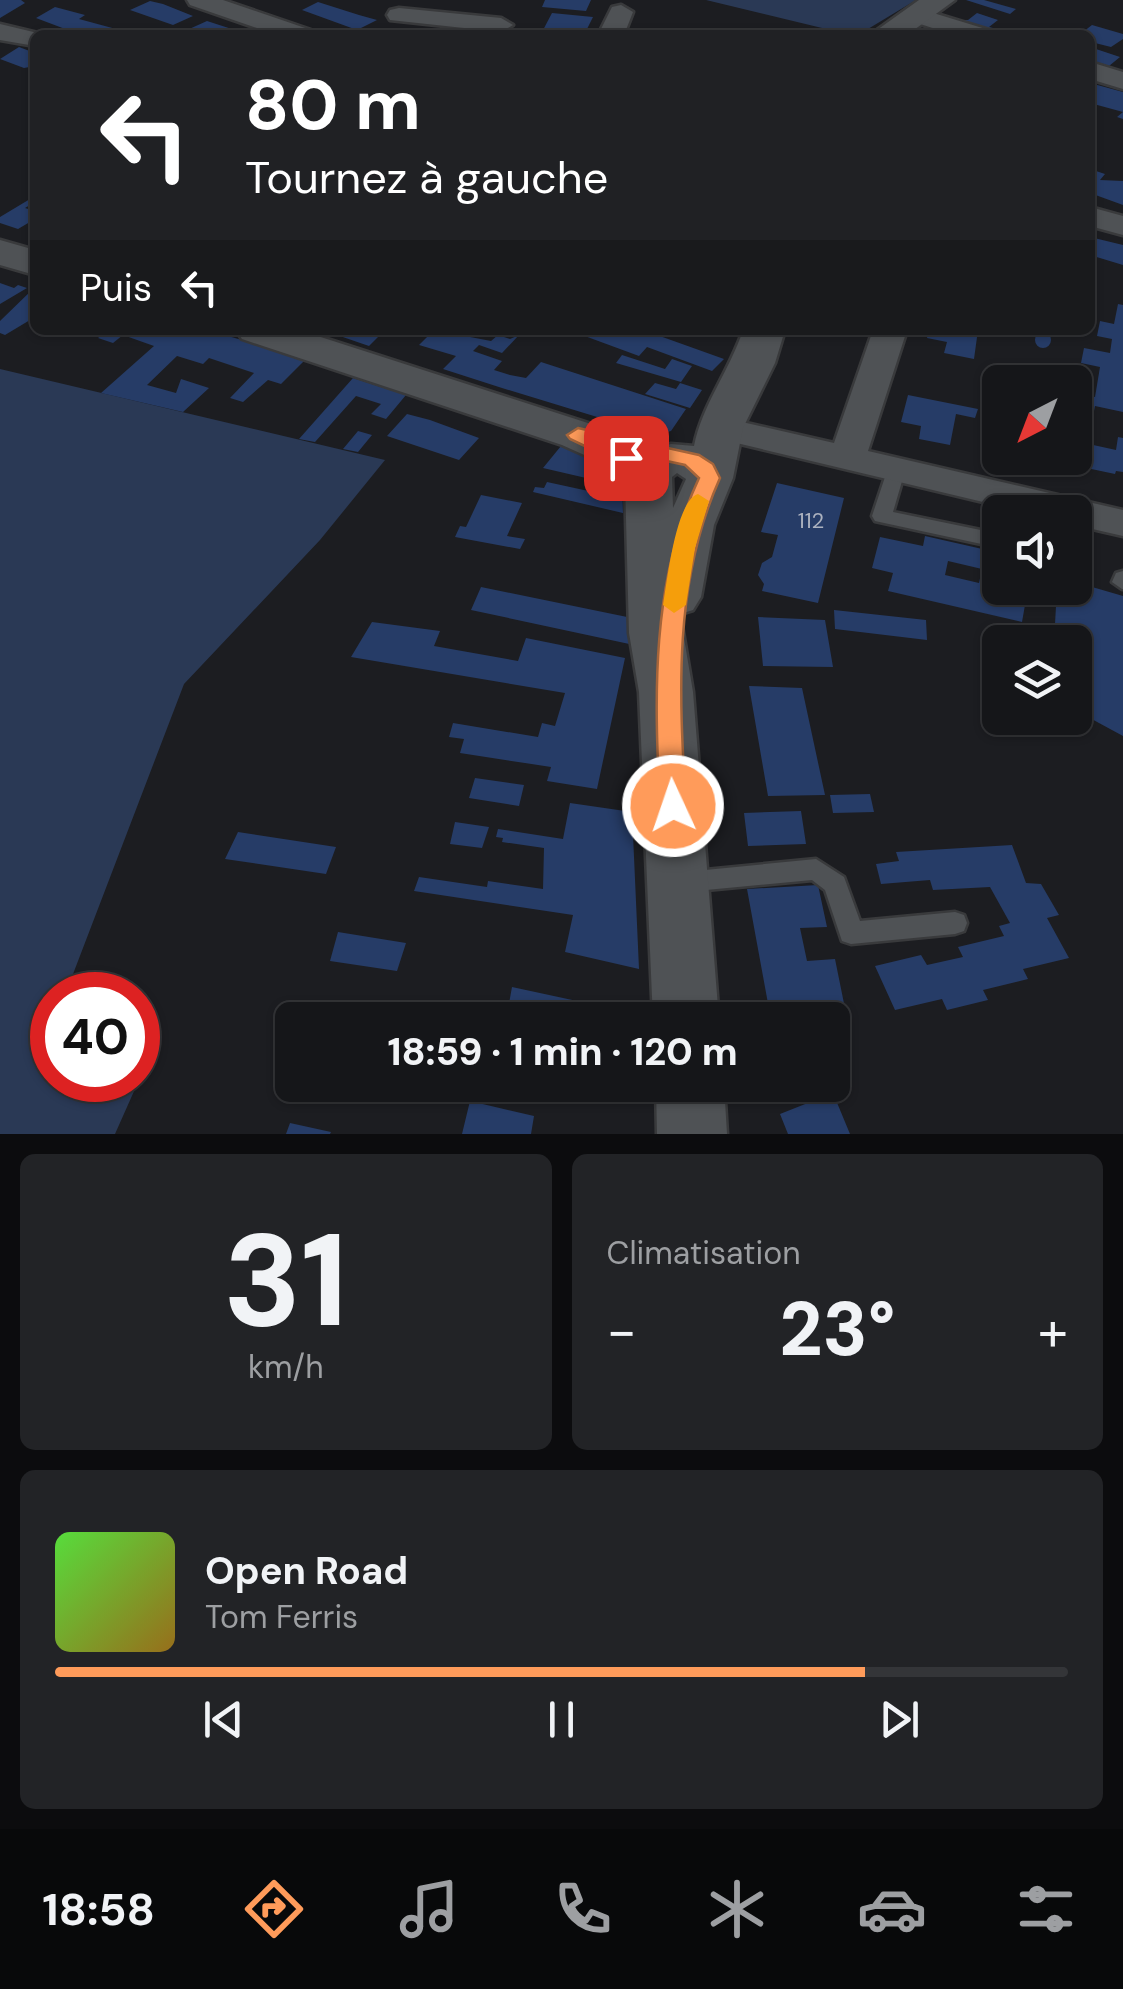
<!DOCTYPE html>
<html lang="fr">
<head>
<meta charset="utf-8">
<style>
  body { margin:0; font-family:"DM Sans",sans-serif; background:#222326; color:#f1f3f6; height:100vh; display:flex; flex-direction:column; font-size:38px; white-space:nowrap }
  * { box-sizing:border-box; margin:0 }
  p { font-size:32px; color:#9d9fa2 }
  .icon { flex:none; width:55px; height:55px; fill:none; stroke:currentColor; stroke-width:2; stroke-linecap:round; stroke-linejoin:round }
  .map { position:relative; height:1134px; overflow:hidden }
  .panel { display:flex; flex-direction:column; gap:20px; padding:20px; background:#0c0c0e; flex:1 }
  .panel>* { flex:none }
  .guide { position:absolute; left:30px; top:30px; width:1065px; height:305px; border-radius:15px; box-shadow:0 2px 8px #0004,0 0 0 2px #343538; background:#202124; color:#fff; overflow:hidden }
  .needle { width:65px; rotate:222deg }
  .buttons { position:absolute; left:982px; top:365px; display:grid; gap:20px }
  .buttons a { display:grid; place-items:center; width:110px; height:110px; border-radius:15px; background:#151619; box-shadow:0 2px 8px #0004,0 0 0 2px #343538; font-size:50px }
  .speed { position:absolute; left:30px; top:972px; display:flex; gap:20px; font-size:50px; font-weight:700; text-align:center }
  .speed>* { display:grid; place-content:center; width:130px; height:130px; border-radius:50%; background:#151619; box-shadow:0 2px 8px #0004,0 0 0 2px #343538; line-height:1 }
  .speed .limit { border:15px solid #d22; background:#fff; color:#111 }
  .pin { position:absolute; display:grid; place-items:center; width:85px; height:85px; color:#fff; margin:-42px; border-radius:20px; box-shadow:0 5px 15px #0006 }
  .me { position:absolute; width:110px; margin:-55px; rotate:357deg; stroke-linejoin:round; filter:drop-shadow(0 0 8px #0008) }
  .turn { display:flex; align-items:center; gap:35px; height:210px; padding:0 50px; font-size:45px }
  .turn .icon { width:130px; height:130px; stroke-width:2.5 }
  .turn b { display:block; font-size:70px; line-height:85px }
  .then { display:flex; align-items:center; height:95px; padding:0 50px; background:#0003; gap:20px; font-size:38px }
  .big { font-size:75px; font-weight:800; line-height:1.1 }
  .panel .widget { flex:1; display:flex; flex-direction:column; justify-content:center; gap:15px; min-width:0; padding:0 35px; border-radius:15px; background:#222326 }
  .panel .dial { align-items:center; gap:0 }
  .dial b { font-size:130px; line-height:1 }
  .song { display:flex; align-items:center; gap:30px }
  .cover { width:120px; height:120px; border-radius:15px; background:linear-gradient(135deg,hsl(110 70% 55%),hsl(40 70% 35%)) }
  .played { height:10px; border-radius:5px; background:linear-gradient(90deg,#ff9b5a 80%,#343538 80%) }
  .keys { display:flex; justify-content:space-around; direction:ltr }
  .heat { display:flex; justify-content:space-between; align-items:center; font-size:55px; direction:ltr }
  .panel .tiles { flex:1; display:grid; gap:20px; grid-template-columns:1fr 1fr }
  .widget:last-child { grid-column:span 2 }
  .trip { position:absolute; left:275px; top:1002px; width:575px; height:100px; border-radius:15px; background:#151619; box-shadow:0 2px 8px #0004,0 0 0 2px #343538; font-weight:800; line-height:100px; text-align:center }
  .tabs { display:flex; height:160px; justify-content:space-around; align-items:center; background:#08090a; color:#9d9fa2 }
  .tabs .icon { width:70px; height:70px }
  .tabs .on { color:#ff9b5a }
  .tabs b { font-size:45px; color:#f1f3f6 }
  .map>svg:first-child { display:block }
  .green { fill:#2a3955 }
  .building { fill:#263c67; fill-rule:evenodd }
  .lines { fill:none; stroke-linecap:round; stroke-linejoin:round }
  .service-casing { stroke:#393a3c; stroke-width:5 }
  .minor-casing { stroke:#393a3c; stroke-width:5 }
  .tertiary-casing { stroke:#393a3c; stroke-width:5 }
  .service { fill:#4f5255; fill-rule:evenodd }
  .minor { fill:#4f5255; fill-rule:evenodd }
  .tertiary { fill:#4f5255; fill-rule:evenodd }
  .route { fill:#ff9b5a; stroke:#a6653a; stroke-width:2.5 }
  .slow { fill:#f59e0b }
  .labels { text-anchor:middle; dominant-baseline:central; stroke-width:10; stroke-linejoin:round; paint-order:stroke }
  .number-label { font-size:22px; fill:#acb2bf }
</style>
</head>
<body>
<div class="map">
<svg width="1123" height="1134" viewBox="0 0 1123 1134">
  <rect width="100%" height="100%" fill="#1c1d21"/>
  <path class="green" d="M706 0H916L858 35H851Z
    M0 369 385 460 320 540 184 684 65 995H52V1027L40 1061H52V1080H138V1062H147L115 1134H0Z"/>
  <path class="building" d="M0 0H21L25 3 0 18Z
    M545 0H591L586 11 542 7Z
    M966 0H984L1016 9 1010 14Z
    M150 1 163 4 193 16 173 25 130 10Z
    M318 2 359 15 377 20 357 30 302 10Z
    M55 7 85 15 79 19 116 29 106 35H81L36 18Z
    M552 13 593 17 584 35 542 32Z
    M977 13 998 20 989 27 997 29 991 33 953 20H968Z
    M207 21 241 32 246 35H200L187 30Z
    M1092 25 1123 34V39L1111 47 1095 43 1090 47V35H1079Z
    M19 47 35 53V66L24 68 0 59Z
    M1090 47 1120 57 1109 66 1090 60Z
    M1090 83 1123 92V119L1117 117 1123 112 1090 103Z
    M1090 169 1105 174 1100 180 1123 181V205L1090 193Z
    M35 196V202L25 208 35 211 28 217 35 219 18 229 0 223V217Z
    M1090 237 1123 245V265L1090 255Z
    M0 283 14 288 18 285 27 288 0 304Z
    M35 287V317L5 335 0 333V321Z
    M1118 304 1123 305V412L1095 406 1094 411 1075 407V393L1095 397 1100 367 1081 363 1084 348 1110 353 1112 339 1097 336 1100 321 1114 324Z
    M93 330H208L306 359 281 384 268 380 243 402 230 398 254 373 209 358 203 364 177 356 147 385 176 393 181 379 209 388 183 412 101 393 154 346 123 335 113 343 98 338 103 334Z
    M333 330H385L369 346 334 334Z
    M434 330 491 341 498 335 510 339 519 335 502 353 479 345 473 351 502 361 494 370 510 375 526 378 541 362 686 409 671 431 656 435 502 388 443 369 456 356 419 345Z
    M587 330H643L724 359 712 371 647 347 639 356 582 335Z
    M929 330H978L974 359 944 353 947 342 927 338Z
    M1035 340a8 8 0 1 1 16 0a8 8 0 1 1-16 0Z
    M622 355 665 369 672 359 692 366 681 382 616 363Z
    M353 378 406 395 386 419 371 414 381 404 356 396 315 442 299 439Z
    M655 383 676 389 680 383 702 390 690 408 645 394Z
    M908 395 978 409 975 418 956 414 950 445 919 439 921 426 901 422Z
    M407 414 430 420 479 438 459 460 387 436Z
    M358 431 372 435 358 452 343 449Z
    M1118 437 1123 438V472L1116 471 1115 474 1044 459 1075 458V441L1116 450Z
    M561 446 614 463 604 478 622 482 623 513 533 492 535 487 544 488 547 482 593 492 599 481 543 468Z
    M777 483 844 498 818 603 762 591 764 584 758 575 762 563 772 557 778 535 761 532Z
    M481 495 522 503 507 536 525 539 520 549 455 537 460 526 466 527Z
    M925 536 1000 553V588H1028L1022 622 888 591 893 573 872 568 880 537 923 546ZM948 561 982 569 979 583 945 575Z
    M1075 582 1123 596V736L1075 710V642H1054L1057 588H1075Z
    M481 587 632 618 634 645 471 610Z
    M834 610 926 620 927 640 835 629Z
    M758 617 825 620 833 667 763 666Z
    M372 622 440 631 434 646 518 661 526 638 625 658 597 789 547 781 551 767 460 753 464 739 449 737 453 723 538 737 542 723 555 726 565 693 351 657Z
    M749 686 802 688 825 795 768 796Z
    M475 778 524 785 519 806 469 798Z
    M870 794 874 812 833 813 830 795Z
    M570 803 632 812 639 969 565 952 573 915 414 891 419 877 487 887 488 881 543 889 544 848 502 842 503 838 496 837 498 829 563 839Z
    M801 811 806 844 748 846 744 813Z
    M455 822 489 827 482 848 450 844Z
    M238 832 336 847 326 874 225 859Z
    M1012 845 1026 883 1041 884 1059 915 1047 918 1069 958 1023 969 1028 979 983 990 988 1000 947 1010 942 999 895 1010 875 966 921 955 927 965 963 957 958 947 1004 936 999 926 1010 923 990 887 933 890 930 880 881 884 876 864 899 861 896 852Z
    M818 885 827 927 800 928 807 961 835 959 852 1043H832V1020H762L761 1010 769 1009 747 889Z
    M338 932 406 943 397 971 330 961Z
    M512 987 577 1001 574 1020H506Z
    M833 1093 850 1134H788L780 1114Z
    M470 1101 534 1116 531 1134H462Z
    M290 1123 331 1132 330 1134H286Z"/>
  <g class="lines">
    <g class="service-casing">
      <path id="service" d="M896 465 905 471 893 512 1000 534V548L875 521 872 516 887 471Z
        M1123 571V589H1122L1112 582 1116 573Z
        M816 859 844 877 860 921 955 912 964 915 967 923 964 931 955 934 851 944 842 941 825 890 812 880 685 892 676 889 673 882 676 875 685 872Z"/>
    </g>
    <g class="minor-casing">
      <path id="minor" d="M187 0H223L311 30 315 35H277L190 5Z
        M621 5 633 12 624 35H598L612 7Z
        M399 8 501 18 513 25 501 32 390 20 387 15 390 10Z
        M917 8 989 30 993 35H954L908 20 905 15Z
        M0 24 46 35H35V46L0 40Z
        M1090 62 1123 72V89L1090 79Z
        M1090 207 1123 216V235L1090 226Z
        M873 330H907L868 451 1123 510V536L1075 525V512H1025L707 436 702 428 707 420 720 417 834 443Z"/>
    </g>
    <g class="tertiary-casing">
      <path id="tertiary" d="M919 0H955L907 35H870Z
        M0 240 35 250V275L0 265Z
        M236 330H299L594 425 646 451 671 444 694 446C702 405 730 370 743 330H785L775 363 743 428 733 478 714 525 701 597 693 610 680 614 693 692 719 1020H653L639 692 629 633 625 480 600 462 562 445 242 339ZM677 473 686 479 673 508 672 477Z
        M656 1085H724L727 1134H657Z"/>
    </g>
    <use href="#service" class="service"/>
    <use href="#minor" class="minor"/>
    <use href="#tertiary" class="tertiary"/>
  </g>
  <path class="route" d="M578 428 699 455 713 464 720 478C673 582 679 695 686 806L682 814 673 817 664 814 660 806C654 695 651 581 699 478L685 465 634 454 633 462H618L570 439 567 435Z"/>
  <path class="slow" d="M698 494 709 501 695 548 686 605 674 613 663 605C667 582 676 500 698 494Z"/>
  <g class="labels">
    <g class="number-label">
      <text x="811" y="520">112</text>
    </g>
  </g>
</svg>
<div class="buttons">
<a><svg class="needle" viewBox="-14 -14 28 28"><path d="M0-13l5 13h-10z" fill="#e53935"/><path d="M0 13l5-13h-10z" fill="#9d9fa2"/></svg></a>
<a><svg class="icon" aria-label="sound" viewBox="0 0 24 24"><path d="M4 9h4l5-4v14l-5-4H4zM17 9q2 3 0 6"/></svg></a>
<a><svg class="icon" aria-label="layers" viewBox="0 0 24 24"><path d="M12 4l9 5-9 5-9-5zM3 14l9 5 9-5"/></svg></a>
</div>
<div class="speed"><div class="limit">40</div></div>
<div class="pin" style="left:626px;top:458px;background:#d93025"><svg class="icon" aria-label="arrive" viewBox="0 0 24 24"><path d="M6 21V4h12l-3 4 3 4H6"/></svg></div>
<svg class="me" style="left:673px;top:806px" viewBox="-20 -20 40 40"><circle r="17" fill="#ff9b5a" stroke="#fff" stroke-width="3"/><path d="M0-11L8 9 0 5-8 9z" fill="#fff"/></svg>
<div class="trip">18:59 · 1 min · 120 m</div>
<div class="guide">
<div class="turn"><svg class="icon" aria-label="left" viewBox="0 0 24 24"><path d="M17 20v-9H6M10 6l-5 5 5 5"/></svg><div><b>80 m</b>Tournez à gauche</div></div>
<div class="then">Puis<svg class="icon" aria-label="left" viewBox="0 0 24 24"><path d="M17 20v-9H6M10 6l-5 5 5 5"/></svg></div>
</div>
</div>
<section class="panel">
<div class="tiles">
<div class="widget dial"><b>31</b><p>km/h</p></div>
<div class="widget"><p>Climatisation</p>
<div class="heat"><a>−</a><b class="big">23°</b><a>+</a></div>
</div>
<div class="widget">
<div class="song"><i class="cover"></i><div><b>Open Road</b><p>Tom Ferris</p></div></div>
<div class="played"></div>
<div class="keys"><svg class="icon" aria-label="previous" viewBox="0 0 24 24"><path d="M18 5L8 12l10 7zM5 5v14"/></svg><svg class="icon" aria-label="pause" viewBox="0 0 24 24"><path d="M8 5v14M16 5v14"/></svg><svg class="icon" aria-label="next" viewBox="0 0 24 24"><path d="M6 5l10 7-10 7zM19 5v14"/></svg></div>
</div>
</div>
</section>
<nav class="tabs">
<b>18:58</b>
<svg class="icon on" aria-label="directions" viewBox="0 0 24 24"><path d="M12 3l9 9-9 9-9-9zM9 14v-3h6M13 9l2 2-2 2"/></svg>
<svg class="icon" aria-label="music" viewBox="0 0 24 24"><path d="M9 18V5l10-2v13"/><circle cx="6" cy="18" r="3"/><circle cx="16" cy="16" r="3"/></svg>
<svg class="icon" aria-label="phone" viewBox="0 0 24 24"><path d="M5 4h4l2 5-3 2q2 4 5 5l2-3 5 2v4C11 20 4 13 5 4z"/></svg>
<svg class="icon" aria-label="climate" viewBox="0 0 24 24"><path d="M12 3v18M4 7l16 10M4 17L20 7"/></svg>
<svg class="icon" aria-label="car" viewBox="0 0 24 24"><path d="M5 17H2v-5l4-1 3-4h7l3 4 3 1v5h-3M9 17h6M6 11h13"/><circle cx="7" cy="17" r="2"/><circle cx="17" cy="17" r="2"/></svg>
<svg class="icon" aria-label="filters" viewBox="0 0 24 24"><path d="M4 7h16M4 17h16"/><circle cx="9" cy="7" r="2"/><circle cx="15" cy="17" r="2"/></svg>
</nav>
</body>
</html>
